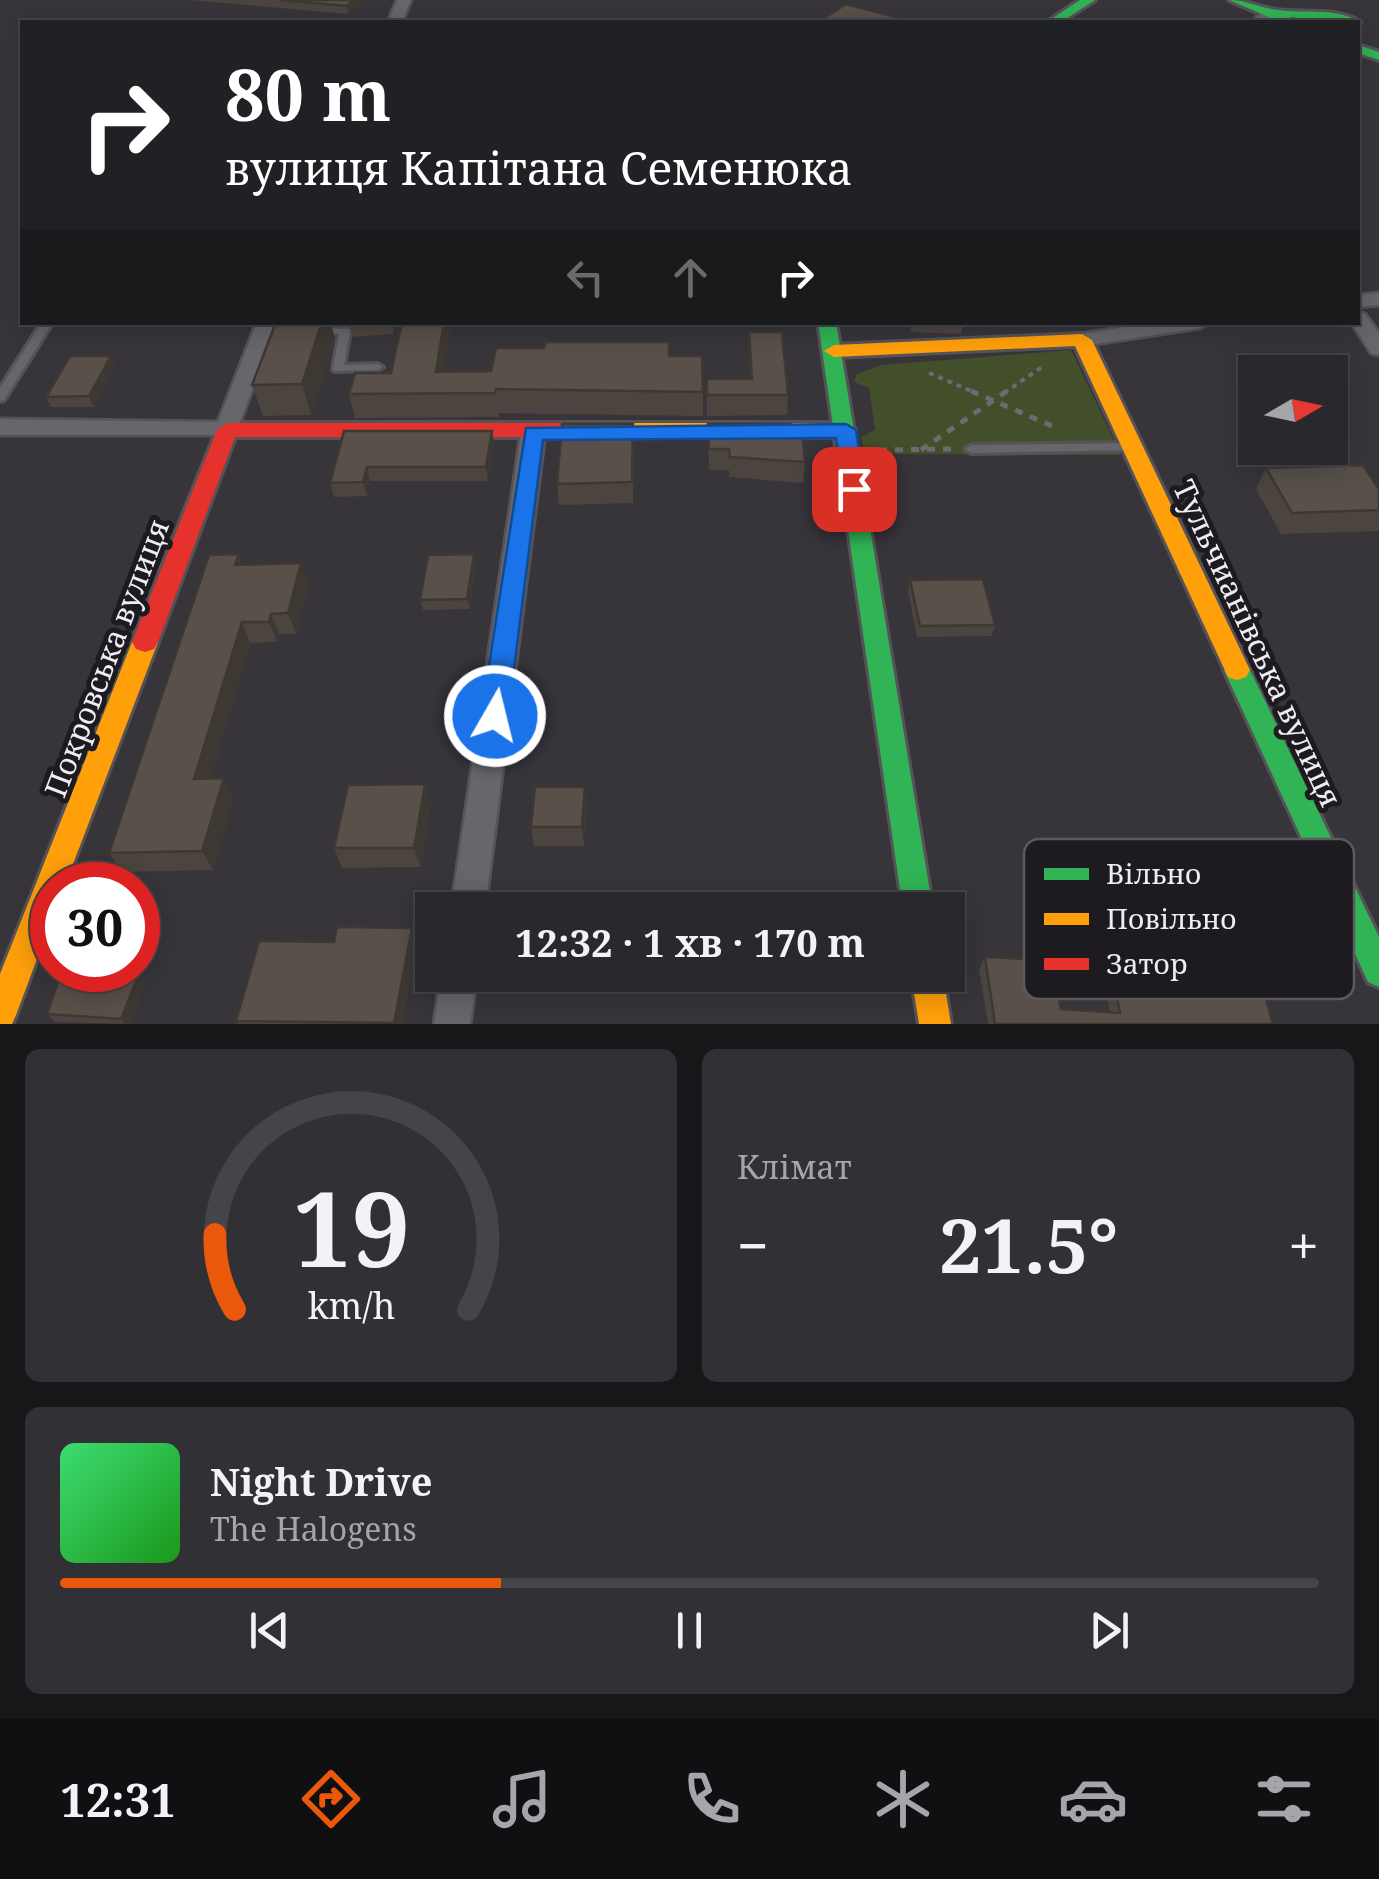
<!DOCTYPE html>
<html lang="uk">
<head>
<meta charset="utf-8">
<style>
  body { margin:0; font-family:"Noto Serif",serif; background:#313034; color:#f1f3f6; height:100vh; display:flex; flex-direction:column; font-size:38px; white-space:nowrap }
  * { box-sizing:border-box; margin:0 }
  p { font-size:32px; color:#a5a6a9 }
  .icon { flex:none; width:55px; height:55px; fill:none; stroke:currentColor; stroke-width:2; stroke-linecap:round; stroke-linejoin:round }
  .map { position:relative; height:1024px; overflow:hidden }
  .panel { display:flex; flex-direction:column; gap:25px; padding:25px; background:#171618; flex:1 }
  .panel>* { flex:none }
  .hud { position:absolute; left:20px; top:20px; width:1340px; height:305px; border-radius:0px; box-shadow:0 5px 25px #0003,0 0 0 2px #454448; background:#202124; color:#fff; overflow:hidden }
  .needle { width:65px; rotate:81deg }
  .buttons { position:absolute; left:1238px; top:355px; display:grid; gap:20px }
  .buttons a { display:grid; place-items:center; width:110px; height:110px; border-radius:0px; background:#29282c; box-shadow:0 5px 25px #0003,0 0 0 2px #454448; font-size:50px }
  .speed { position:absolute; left:30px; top:862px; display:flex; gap:20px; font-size:50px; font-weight:700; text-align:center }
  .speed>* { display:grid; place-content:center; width:130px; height:130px; border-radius:50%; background:#29282c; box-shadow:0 5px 25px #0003,0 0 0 2px #454448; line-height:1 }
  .speed .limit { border:15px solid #d22; background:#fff; color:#111 }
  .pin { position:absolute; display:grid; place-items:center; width:85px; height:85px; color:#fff; margin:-42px; border-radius:20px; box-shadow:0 5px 15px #0006 }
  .me { position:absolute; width:110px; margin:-55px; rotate:8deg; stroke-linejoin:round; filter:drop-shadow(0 0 8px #0008) }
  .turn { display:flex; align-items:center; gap:35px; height:210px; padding:0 40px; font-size:45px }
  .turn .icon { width:130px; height:130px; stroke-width:2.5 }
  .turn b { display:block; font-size:70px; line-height:85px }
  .lanes { display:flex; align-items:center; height:95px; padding:0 40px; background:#0003; justify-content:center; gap:50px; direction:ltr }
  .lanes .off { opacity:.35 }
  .big { font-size:75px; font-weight:700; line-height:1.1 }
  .panel .widget { flex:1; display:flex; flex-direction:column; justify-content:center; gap:15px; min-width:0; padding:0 35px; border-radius:15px; background:#313034 }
  .panel .dial { align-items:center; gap:0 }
  .dial svg { height:260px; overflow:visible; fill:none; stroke:#454448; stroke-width:7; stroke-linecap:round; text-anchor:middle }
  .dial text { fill:#f1f3f6; stroke:none }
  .song { display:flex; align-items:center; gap:30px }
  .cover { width:120px; height:120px; border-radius:15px; background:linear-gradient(135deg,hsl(140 70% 55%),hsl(120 70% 35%)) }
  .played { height:10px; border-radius:5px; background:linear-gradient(90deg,#ea580c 35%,#454448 35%) }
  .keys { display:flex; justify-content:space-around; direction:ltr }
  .heat { display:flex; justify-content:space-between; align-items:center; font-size:55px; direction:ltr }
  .panel .tiles { flex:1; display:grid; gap:25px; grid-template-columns:1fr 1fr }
  .widget:last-child { grid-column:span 2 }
  .trip { position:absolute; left:415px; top:892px; width:550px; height:100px; border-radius:0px; background:#29282c; box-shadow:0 5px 25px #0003,0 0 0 2px #454448; font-weight:700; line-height:100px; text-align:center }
  .tab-bar { display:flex; height:160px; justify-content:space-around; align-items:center; background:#101012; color:#a5a6a9 }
  .tab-bar .icon { width:70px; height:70px }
  .tab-bar .selected { color:#ea580c }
  .tab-bar b { font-size:45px; color:#f1f3f6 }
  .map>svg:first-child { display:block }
  .green { fill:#434e2a }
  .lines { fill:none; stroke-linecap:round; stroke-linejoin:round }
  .lane-casing { stroke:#555358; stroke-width:6 }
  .street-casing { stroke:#555358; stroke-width:5 }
  .fast-casing { stroke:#555358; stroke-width:6 }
  .slow-casing { stroke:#555358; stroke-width:6 }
  .jam-casing { stroke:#555358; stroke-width:6 }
  .path-far1 { stroke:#6d6b70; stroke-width:4; stroke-dasharray:5 5; stroke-linecap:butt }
  .path { stroke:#6d6b70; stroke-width:5; stroke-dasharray:8 8; stroke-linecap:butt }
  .lane { fill:#67666a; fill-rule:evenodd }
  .street { fill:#67666a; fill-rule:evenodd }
  .fast { fill:#30b455; fill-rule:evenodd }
  .slow { fill:#ff9f0a; fill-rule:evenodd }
  .jam { fill:#e5322d; fill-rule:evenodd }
  .wall { fill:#4c453f }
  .shaded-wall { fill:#3e3833 }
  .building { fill:#585049; stroke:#3e3833; stroke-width:2.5 }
  .route { fill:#1a73e8; stroke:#114b97; stroke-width:2.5 }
  .labels { text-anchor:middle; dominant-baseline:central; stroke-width:10; stroke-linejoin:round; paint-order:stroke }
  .street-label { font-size:30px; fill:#efecf3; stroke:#1d1b20 }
  .key { fill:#1d1b20; stroke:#5c5a5f; stroke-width:2.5 }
  .key-label { font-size:28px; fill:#efecf3 }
</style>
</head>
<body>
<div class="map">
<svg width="1379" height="1024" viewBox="0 0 1379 1024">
  <rect width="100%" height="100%" fill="#37353a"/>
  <path class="green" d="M1071 350 1121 455 864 454 861 437 875 430 869 388 854 382 857 374 881 365Z"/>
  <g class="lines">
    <g class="lane-casing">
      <path id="lane" d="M42 322H53L4 400 0 401V388Z
        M316 328 349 329 350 331 344 365 378 364 383 367 378 370 334 371 333 369 339 334 312 333V329Z
        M1129 443 1133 444 1135 447 1133 450 971 453 965 449 971 445Z"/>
    </g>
    <g class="street-casing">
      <path id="street" d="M397 0H411L402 22H388Z
        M1265 10 1277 13 1266 22H1251Z
        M1379 293V305L1358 307V295Z
        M1358 312 1365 314 1379 333V355L1371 353 1351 322H1358Z
        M257 322H278L235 435H0V419L218 422Z
        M1155 322H1210L1200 328 1082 346 1071 340 1082 334Z
        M533 425 545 433 485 910H451L521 433Z
        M441 975H477L470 1024H434Z"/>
    </g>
    <g class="fast-casing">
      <path id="fast" d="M1080 0H1095L1061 22H1047Z
        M1229 0C1244 0 1253 5 1267 8 1297 16 1333 5 1360 22L1358 25 1290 17 1296 22H1280Z
        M1358 45 1379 52V60L1358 53Z
        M818 322H836L933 910H903Z
        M1237 660 1246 663 1250 670 1379 937V987L1368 982 1224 670 1228 663Z"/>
    </g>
    <g class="slow-casing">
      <path id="slow" d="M1082 334 1092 340 1250 670 1246 677 1237 680 1228 677 1075 346 834 357 824 351 834 345Z
        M573 423H845L855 430 845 437 566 435 563 430Z
        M145 632 154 635 158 642 65 885H52V919L16 1015 12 1024H0V974L132 642 136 635Z
        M911 975H943L951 1024H919Z"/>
    </g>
    <g class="jam-casing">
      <path id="jam" d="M227 423H573L583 430 573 437H235L158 642 154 649 145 652 136 649 132 642 217 430Z"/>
    </g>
    <path class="path-far1" d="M929 373 976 393
      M1004 393 1042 367"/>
    <path class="path" d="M971 391 1057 428
      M879 450 953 449
      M921 450 1007 391"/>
    <use href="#lane" class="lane"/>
    <use href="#street" class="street"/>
    <use href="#fast" class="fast"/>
    <use href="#slow" class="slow"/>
    <use href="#jam" class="jam"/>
  </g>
  <path class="wall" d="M189 0H364L349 14Z
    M276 322H394L393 334 353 337 350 328 345 324 331 325 335 338 311 415 263 416 252 385Z
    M910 322H964L961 334 911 332Z
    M749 332 788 395 787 415 707 416V379H750Z
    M669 356 703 392V416L499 413V417L355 418 349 394 391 373 491 371Z
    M115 366 94 407H51L46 397Z
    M708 424 792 433 805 462 803 483 729 477V470H709Z
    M344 431H492L494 445 488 481H370L367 496 334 497 330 483Z
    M634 445 633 503 559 505 557 484Z
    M1266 468 1379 489V531L1281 534 1256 489Z
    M476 564 470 609 423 610 420 600Z
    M243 565 309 584 296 634H279L277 642 250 643 211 778 234 798 213 870 122 872 109 853Z
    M910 580 995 625 992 636 917 637 908 591Z
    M431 804 421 867 342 868 334 848Z
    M587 807 584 846H534L531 827Z
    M412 928 417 942 402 1024H238L236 1021 334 942Z
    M1104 930 1168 954 1273 1024H988L979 969 985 957 1061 1009 1110 1012 1097 943Z
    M131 974 146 983 130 1024 55 1022 47 1014Z"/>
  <path class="shaded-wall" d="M353 0H364L349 14 347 6Z
    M322 322H330L335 338 311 415 302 384Z
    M444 322H452L440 395 436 372Z
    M111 356 115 366 94 407 89 396Z
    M492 431 494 445 488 481 486 467Z
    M367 467 370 481 367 496 363 482Z
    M239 554 247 575 235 565Z
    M474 554 476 564 470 609 467 599Z
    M301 563 309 584 296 634 288 613Z
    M271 614 279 634 277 642 269 622Z
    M242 622 250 643 205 799 194 779Z
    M224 778 234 798 213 870 202 851Z
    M425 784 431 804 421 867 414 848Z
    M585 787 587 807 584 846 582 827Z
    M412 928 417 942 402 1024H394Z
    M139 974 146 983 130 1024H125L121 1019Z"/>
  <path class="building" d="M281 0H353L347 6Z
    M846 4 915 22H818Z
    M276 322H322L302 384 252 385Z
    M402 322H444L436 372 491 371 496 348H544L545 342H669V356H702L703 392 496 389 495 393 349 394 355 373H391Z
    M749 332H782L788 395H707V379H752Z
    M70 356H111L89 396 46 397Z
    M562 424H633L632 482 557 484Z
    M708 424H791L792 433H802L805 462 730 457 729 449H709Z
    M344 431H492L486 467H367L363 482 330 483Z
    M1363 465 1379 489V510L1292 513 1266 468Z
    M239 554 235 565 301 563 288 613 271 614 269 622H242L194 779 224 778 202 851 109 853 209 555Z
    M474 554 467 599 420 600 428 555Z
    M983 579 995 625 920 626 910 580Z
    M425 784 414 848H334L348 785Z
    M535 787H585L582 827H531Z
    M337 927 412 928 394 1023 236 1021 259 941 334 942Z
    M1104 930 1163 935 1168 954 1256 963 1273 1024H995L985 957 1051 960 1061 1009 1120 1013Z
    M62 970H122L120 973 139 974 121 1019 47 1014Z"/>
  <path class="route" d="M846 424 856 430 865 489 854 497 843 489 836 438 543 440 508 716 504 724H485L481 716 526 428Z"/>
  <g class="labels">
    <g class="street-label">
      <text transform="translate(1258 643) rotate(65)">Тульчианівська вулиця</text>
      <text transform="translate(106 658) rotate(-69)">Покровська вулиця</text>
    </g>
  </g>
  <rect x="1024" y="839" width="330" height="160" rx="15" class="key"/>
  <rect x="1044" y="868" width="45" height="12" fill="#30b455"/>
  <rect x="1044" y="913" width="45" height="12" fill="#ff9f0a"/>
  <rect x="1044" y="958" width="45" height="12" fill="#e5322d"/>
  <g class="key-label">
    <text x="1106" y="884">Вільно</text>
    <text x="1106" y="929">Повільно</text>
    <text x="1106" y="974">Затор</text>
  </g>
</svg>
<div class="buttons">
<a><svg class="needle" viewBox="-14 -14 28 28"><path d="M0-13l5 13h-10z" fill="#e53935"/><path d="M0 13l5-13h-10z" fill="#a5a6a9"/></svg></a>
</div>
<div class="speed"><div class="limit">30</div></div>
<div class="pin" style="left:854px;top:489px;background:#d93025"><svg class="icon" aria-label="arrive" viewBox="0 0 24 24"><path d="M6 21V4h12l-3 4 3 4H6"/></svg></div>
<svg class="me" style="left:495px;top:716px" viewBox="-20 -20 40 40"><circle r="17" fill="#1a73e8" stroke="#fff" stroke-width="3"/><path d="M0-11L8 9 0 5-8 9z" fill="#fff"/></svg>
<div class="trip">12:32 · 1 хв · 170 m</div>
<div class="hud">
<div class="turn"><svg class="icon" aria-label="right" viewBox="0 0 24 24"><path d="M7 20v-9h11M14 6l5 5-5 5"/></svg><div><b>80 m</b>вулиця Капітана Семенюка</div></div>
<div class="lanes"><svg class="icon off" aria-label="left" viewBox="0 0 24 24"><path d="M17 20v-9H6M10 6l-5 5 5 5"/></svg><svg class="icon off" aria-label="ahead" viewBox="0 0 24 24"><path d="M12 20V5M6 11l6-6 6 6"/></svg><svg class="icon" aria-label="right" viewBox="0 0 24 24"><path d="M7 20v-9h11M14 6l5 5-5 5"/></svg></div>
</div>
</div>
<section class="panel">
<div class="tiles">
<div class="widget dial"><svg viewBox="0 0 100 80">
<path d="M14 69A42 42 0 1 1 86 69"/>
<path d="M14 69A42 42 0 0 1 8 46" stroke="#ea580c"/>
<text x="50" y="56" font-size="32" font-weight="700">19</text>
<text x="50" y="72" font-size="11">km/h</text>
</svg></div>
<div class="widget"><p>Клімат</p>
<div class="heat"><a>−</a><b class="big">21.5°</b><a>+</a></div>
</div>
<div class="widget">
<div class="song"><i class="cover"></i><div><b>Night Drive</b><p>The Halogens</p></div></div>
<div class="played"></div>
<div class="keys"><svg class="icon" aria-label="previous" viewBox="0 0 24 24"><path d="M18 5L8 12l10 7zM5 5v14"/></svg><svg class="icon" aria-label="pause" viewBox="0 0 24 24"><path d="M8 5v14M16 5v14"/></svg><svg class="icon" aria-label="next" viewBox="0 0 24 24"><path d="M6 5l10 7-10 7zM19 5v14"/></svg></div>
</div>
</div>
</section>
<nav class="tab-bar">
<b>12:31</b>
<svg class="icon selected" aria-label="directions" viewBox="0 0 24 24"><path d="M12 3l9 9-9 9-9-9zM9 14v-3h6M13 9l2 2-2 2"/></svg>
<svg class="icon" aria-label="music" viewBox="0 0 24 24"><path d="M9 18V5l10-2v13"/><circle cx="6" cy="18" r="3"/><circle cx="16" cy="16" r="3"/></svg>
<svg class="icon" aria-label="phone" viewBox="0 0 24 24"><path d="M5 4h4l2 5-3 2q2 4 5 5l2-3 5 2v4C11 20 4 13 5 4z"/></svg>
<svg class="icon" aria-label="climate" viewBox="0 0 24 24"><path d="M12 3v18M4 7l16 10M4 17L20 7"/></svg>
<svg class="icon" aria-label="car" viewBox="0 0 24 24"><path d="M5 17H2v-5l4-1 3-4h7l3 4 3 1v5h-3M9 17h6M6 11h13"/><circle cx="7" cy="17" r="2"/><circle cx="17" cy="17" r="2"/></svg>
<svg class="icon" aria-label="filters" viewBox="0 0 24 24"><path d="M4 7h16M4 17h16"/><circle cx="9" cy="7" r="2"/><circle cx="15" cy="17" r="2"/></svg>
</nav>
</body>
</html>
